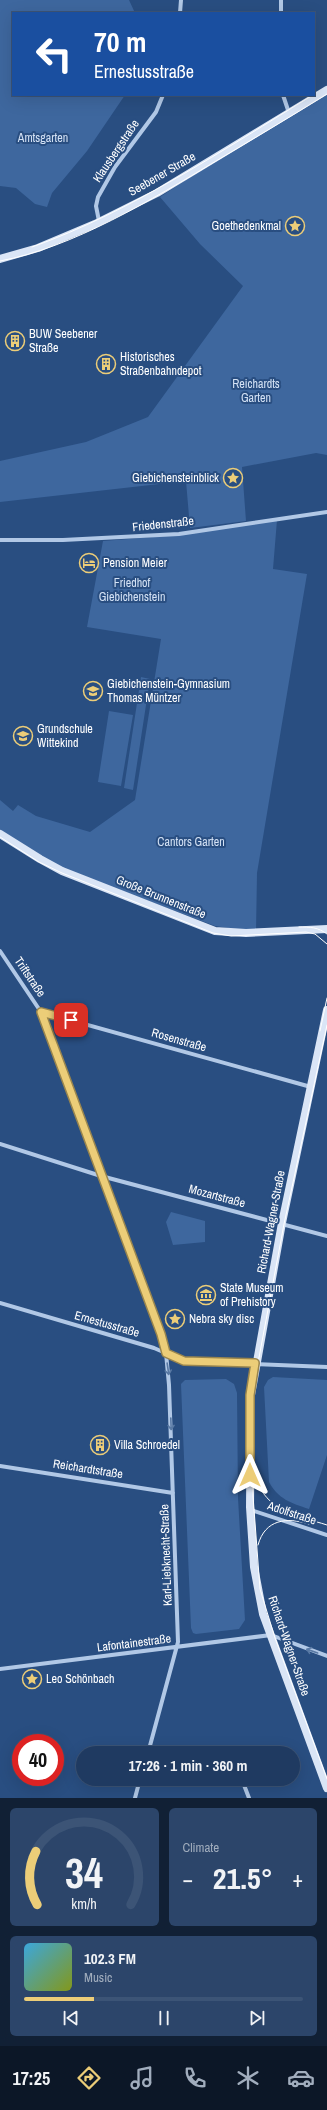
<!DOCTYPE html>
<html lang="en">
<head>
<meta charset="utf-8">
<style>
  body { margin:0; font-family:"Archivo Narrow",sans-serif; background:#2c456a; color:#f1f3f6; height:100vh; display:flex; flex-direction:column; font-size:15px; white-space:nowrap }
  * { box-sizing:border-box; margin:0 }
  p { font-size:13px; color:#a1adbd }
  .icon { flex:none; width:22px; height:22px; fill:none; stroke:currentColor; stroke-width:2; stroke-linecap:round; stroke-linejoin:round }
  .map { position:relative; height:1798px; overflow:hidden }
  .panel { display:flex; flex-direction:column; gap:10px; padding:10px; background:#112035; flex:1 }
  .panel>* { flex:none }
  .banner { position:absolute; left:12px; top:12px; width:303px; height:84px; border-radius:0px; box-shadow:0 4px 16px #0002,0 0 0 1px #3c5476; background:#1a4fa0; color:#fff; overflow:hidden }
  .speed { position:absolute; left:12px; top:1734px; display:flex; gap:8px; font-size:20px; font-weight:700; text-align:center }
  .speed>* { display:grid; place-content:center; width:52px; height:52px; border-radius:50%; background:#1f3a61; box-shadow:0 4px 16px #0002,0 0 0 1px #3c5476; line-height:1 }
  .speed .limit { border:6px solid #d22; background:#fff; color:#111 }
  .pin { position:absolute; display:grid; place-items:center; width:34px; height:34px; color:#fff; margin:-17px; border-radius:8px; box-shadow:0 2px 6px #0006 }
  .me { position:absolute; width:44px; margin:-22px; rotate:0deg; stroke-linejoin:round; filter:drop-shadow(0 0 3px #0008) }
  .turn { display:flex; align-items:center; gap:14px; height:84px; padding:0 16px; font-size:18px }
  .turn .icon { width:52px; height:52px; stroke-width:2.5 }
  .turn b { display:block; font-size:28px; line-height:34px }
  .big { font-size:30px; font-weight:700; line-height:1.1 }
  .panel .widget { flex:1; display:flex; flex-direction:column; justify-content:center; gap:6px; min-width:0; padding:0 14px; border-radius:6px; background:#2c456a }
  .panel .dial { align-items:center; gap:0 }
  .dial svg { height:104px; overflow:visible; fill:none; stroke:#3c5476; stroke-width:7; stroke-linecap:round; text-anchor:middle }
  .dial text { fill:#f1f3f6; stroke:none }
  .song { display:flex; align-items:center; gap:12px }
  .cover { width:48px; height:48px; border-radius:6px; background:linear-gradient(135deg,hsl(200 70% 55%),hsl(70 70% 35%)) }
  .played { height:4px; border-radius:2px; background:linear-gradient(90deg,#eccd78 25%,#3c5476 25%) }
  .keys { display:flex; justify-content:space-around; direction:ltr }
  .heat { display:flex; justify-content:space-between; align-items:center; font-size:22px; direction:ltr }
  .panel .tiles { flex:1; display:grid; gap:10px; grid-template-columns:1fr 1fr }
  .widget:last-child { grid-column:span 2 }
  .trip { position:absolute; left:76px; top:1746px; width:224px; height:40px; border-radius:20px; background:#1f3a61; box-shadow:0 4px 16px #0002,0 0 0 1px #3c5476; font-weight:700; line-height:40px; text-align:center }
  .menu { display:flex; height:64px; justify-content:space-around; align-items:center; background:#0c1727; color:#a1adbd }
  .menu .icon { width:28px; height:28px }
  .menu .current { color:#eccd78 }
  .menu b { font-size:18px; color:#f1f3f6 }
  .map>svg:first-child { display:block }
  .green { fill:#3e679e }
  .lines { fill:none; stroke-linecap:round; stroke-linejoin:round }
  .street { stroke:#b1c8e6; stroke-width:4 }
  .secondary { stroke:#dae5f6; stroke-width:8 }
  .tram { stroke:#fff; stroke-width:1 }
  .oneway { stroke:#5979a4 }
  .route-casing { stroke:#99854e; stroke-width:10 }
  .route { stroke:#eccd78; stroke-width:7 }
  .labels { text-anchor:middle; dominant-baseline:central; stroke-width:4; stroke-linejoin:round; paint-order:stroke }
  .park-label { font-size:12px; fill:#d4e2f5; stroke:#294e81 }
  .street-label { font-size:12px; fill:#fff; stroke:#294e81 }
  .poi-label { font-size:12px; fill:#fff; stroke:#294e81; text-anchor:start }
</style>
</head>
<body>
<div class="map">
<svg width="327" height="1798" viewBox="0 0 327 1798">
  <rect width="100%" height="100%" fill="#294e81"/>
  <path class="green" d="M0 0H129L135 13H13V95H125L87 151 52 193 47 207 35 204 16 188 0 186Z
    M327 94V455L316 453 242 467 246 521 190 528 186 481 0 502V461L86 442 148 417 243 286 200 244 160 197 235 148Z
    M277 520 273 569 307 574 257 873 256 932 215 926 64 869 32 851 0 830V800L13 811 18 805 36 816 90 832 135 800 161 639 87 627 103 541 178 535Z
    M141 677 150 679 133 790 124 788Z
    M109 711 133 715 121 786 98 782Z
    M171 1212 205 1221V1242L173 1245 166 1222Z
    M273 1377 327 1380V1455L309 1509C291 1503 278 1499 269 1482L264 1387 268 1380Z
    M226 1379 234 1384 237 1393 238 1498 245 1620 239 1629 196 1634 193 1633 191 1628 181 1384 185 1380Z"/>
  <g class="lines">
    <path class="street" d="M281 0V13
      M180 13 181 0
      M283 95 289 113
      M99 221 96 206 98 197 115 167 156 112 163 95
      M0 540H63L179 534 327 512
      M0 951 41 1012 161 1334 166 1353 169 1385 178 1642 148 1753
      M41 1012 311 1087
      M0 1144 101 1176 327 1236
      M0 1303 154 1348 184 1361 327 1367
      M0 1466 173 1493
      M251 1510 327 1535
      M0 1669 271 1635 327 1656
      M149 1749 161 1753
      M239 1779 244 1785 249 1798
      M135 1798 140 1779"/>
    <path class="secondary" d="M0 259 38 248 95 224 157 193 327 90
      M0 834 40 859 62 871 215 931 246 933 327 929
      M327 1010 282 1223 251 1395 250 1507 254 1567 263 1614 327 1788"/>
    <path class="tram" d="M32 247C131 212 224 149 313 95
      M0 261C72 248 153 199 216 161 253 139 290 117 327 94
      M0 837 39 862 62 873 213 933 231 936 306 932 315 934 327 944
      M299 927C310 927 318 927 327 934
      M327 1025 284 1224 255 1379 252 1427 253 1496 260 1589 275 1638 327 1779
      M320 1031 327 998
      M255 1477C267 1512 296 1515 327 1525
      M258 1545C265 1519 287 1517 309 1524"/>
  </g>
  <defs><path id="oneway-shaft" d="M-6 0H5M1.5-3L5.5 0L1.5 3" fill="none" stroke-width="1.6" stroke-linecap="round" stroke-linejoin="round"/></defs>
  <g class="oneway">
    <use href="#oneway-shaft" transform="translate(168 1369) rotate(82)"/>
    <use href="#oneway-shaft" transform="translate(171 1424) rotate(88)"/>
    <use href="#oneway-shaft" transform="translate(312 1651) rotate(-161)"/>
  </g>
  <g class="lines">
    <g class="route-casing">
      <path id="route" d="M71 1020 41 1012 161 1334 166 1353 184 1361 255 1363 250 1395V1475"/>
    </g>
    <use href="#route" class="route"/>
  </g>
  <defs>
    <g id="sight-ring" transform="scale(1)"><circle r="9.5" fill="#294e81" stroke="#eccd78" stroke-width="1.5"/><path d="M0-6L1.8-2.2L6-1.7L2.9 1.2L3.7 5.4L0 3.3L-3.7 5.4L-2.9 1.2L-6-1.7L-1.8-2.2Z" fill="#eccd78"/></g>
    <g id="building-ring" transform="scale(1)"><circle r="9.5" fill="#294e81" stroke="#eccd78" stroke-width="1.5"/><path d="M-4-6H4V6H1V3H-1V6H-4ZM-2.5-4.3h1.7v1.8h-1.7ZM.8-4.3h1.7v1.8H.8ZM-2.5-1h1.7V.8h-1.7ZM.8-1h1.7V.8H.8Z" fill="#eccd78"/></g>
    <g id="hotel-ring" transform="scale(1)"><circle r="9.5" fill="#294e81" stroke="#eccd78" stroke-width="1.5"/><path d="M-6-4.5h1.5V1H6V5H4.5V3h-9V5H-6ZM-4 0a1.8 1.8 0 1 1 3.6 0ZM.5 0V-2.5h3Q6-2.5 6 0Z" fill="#eccd78"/></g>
    <g id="school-ring" transform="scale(1)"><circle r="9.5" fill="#294e81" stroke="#eccd78" stroke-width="1.5"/><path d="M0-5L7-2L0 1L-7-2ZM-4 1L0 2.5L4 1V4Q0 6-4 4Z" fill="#eccd78"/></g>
    <g id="museum-ring" transform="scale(1)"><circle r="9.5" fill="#294e81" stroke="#eccd78" stroke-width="1.5"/><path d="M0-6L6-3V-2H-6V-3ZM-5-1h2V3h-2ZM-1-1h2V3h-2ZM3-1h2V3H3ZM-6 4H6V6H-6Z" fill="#eccd78"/></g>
  </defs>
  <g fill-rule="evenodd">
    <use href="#sight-ring" x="295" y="226"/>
    <use href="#building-ring" x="15" y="341"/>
    <use href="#building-ring" x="106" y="364"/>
    <use href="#sight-ring" x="233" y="478"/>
    <use href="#hotel-ring" x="89" y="563"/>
    <use href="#school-ring" x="93" y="691"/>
    <use href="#school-ring" x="23" y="736"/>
    <use href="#museum-ring" x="206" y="1295"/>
    <use href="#sight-ring" x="175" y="1319"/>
    <use href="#building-ring" x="100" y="1445"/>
    <use href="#sight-ring" x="32" y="1679"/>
  </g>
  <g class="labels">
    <g class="park-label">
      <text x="43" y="138">Amtsgarten</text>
      <text x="256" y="384">Reichardts<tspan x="256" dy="14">Garten</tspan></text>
      <text x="132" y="583">Friedhof<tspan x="132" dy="14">Giebichenstein</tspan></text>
      <text x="191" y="842">Cantors Garten</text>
    </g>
    <g class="street-label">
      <text transform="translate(116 151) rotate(-56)">Klausbergstraße</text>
      <text transform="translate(162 174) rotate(-30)">Seebener Straße</text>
      <text transform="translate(163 524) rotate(-6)">Friedenstraße</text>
      <text transform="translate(161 897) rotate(22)">Große Brunnenstraße</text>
      <text transform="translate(30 977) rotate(56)">Triftstraße</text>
      <text transform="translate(179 1040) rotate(16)">Rosenstraße</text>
      <text transform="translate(217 1196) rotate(15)">Mozartstraße</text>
      <text transform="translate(271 1222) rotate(-79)">Richard-Wagner-Straße</text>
      <text transform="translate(107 1324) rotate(16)">Ernestusstraße</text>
      <text transform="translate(88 1469) rotate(9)">Reichardtstraße</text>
      <text transform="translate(292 1513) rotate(18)">Adolfstraße</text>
      <text transform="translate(166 1555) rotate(-92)">Karl-Liebknecht-Straße</text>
      <text transform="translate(134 1643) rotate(-7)">Lafontainestraße</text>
      <text transform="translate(289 1646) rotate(71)">Richard-Wagner-Straße</text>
    </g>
    <g class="poi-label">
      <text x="281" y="226" text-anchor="end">Goethedenkmal</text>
      <text x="29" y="334">BUW Seebener<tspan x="29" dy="14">Straße</tspan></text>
      <text x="120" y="357">Historisches<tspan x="120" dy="14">Straßenbahndepot</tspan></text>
      <text x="219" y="478" text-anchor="end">Giebichensteinblick</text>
      <text x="103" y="563">Pension Meier</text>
      <text x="107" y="684">Giebichenstein-Gymnasium<tspan x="107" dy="14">Thomas Müntzer</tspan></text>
      <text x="37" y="729">Grundschule<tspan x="37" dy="14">Wittekind</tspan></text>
      <text x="220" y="1288">State Museum<tspan x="220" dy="14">of Prehistory</tspan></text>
      <text x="189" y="1319">Nebra sky disc</text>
      <text x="114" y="1445">Villa Schroedel</text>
      <text x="46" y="1679">Leo Schönbach</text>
    </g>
  </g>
</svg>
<div class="speed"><div class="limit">40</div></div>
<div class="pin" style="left:71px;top:1020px;background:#d93025"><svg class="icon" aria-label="arrive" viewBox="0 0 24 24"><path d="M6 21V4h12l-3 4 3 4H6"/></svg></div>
<svg class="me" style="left:250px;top:1475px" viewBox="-20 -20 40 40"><path d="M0-17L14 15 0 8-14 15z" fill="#eccd78" stroke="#fff" stroke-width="4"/></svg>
<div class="trip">17:26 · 1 min · 360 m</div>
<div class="banner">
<div class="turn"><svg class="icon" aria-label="left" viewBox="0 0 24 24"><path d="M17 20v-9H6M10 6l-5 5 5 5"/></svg><div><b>70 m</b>Ernestusstraße</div></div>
</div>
</div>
<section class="panel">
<div class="tiles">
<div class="widget dial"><svg viewBox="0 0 100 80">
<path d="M14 69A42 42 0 1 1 86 69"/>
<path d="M14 69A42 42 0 0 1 13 28" stroke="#eccd78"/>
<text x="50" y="56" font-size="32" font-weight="700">34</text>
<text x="50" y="72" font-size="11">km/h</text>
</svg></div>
<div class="widget"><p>Climate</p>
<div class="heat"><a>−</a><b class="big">21.5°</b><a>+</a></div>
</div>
<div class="widget">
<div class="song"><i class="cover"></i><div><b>102.3 FM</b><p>Music</p></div></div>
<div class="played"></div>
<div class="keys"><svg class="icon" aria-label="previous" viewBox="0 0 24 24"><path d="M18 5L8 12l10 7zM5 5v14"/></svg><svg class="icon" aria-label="pause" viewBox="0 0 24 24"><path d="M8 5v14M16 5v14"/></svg><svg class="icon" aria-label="next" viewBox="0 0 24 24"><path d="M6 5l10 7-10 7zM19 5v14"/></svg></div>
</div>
</div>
</section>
<nav class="menu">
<b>17:25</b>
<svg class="icon current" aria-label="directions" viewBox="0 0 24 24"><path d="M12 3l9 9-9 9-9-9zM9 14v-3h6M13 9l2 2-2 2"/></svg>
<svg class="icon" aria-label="music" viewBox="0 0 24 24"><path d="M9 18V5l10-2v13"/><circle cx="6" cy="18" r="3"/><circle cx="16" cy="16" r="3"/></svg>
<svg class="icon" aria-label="phone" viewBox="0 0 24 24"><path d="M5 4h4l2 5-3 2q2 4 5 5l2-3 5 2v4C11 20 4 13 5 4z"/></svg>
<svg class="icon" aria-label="climate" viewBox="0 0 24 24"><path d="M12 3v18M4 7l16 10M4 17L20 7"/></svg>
<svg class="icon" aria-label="car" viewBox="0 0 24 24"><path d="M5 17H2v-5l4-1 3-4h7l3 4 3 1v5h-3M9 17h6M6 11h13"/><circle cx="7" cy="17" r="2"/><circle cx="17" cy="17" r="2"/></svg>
</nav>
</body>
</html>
